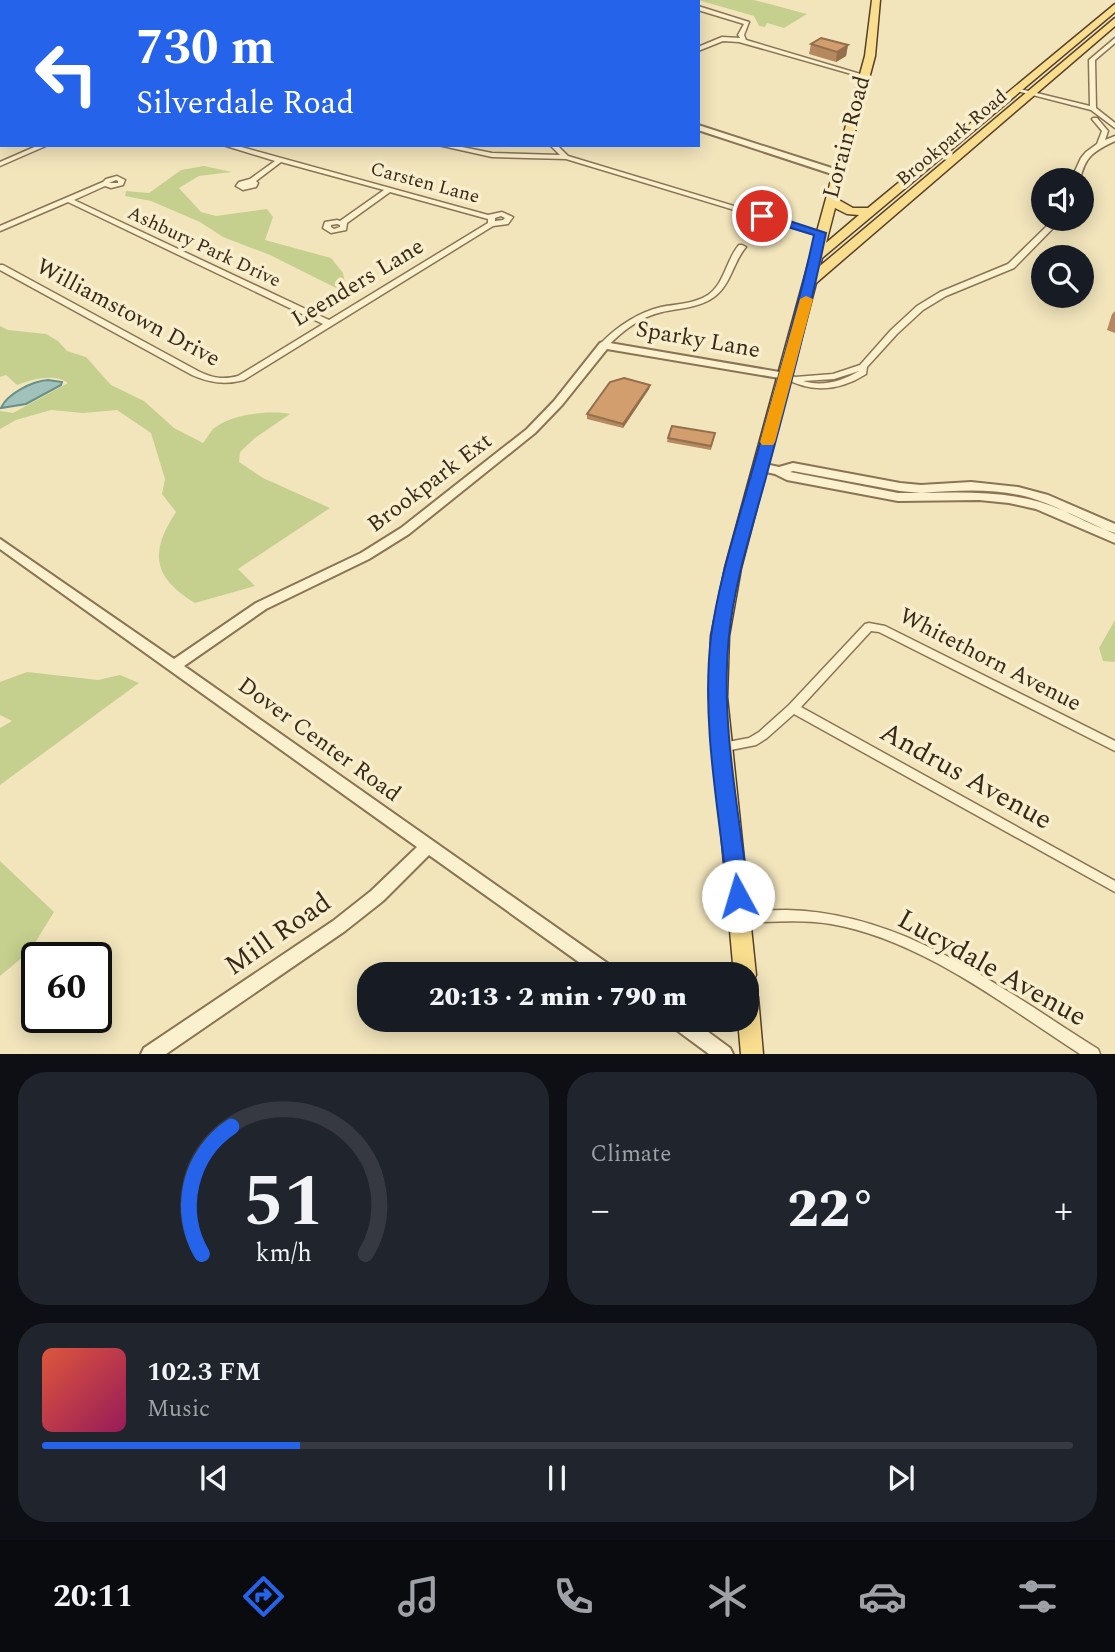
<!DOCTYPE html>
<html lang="en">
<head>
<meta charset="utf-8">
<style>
  body { margin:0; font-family:Spectral,serif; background:#20242c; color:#f1f3f6; height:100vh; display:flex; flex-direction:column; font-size:26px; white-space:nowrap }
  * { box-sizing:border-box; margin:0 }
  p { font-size:23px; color:#9ea1a6 }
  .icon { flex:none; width:38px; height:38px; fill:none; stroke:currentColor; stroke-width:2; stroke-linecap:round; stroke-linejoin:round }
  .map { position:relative; height:1054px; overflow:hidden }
  .side { display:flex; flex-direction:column; gap:18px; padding:18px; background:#0d0f14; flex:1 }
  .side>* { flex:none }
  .guide { position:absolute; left:0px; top:0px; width:700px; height:147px; box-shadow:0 4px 18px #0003; background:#2563eb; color:#fff; overflow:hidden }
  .tools { position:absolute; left:1031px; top:168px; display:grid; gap:14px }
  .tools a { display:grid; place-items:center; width:63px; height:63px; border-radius:50%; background:#171b24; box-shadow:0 4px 18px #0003; font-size:35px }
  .speed { position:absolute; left:21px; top:942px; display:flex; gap:14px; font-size:35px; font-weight:700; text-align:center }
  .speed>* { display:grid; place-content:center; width:91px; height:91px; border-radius:50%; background:#171b24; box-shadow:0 4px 18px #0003; line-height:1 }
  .speed .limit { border:4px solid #111; border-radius:10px; background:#fff; color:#111 }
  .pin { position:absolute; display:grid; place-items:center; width:60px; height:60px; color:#fff; margin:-30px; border:4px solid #fff; border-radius:50%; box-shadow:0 2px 7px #0007 }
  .me { position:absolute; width:77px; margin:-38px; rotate:354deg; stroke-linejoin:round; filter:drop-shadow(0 0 5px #0008) }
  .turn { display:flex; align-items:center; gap:24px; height:147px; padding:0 21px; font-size:32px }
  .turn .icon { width:91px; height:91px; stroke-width:2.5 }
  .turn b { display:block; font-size:49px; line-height:60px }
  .big { font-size:52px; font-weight:800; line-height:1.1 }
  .side .widget { flex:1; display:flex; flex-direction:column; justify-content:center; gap:10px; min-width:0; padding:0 24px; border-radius:28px; background:#20242c }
  .side .dial { align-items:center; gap:0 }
  .dial svg { height:182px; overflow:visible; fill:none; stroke:#363941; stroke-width:7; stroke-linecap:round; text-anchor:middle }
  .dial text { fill:#f1f3f6; stroke:none }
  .song { display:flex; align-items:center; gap:21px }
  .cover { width:84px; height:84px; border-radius:10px; background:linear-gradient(135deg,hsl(10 70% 55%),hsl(330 70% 35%)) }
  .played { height:7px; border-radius:4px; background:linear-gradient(90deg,#2563eb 25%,#363941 25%) }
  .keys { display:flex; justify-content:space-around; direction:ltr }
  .heat { display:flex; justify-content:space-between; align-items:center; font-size:38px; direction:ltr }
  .side .tiles { flex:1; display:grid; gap:18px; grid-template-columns:1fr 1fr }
  .widget:last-child { grid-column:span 2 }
  .trip { position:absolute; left:357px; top:962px; width:402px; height:70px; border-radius:28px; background:#171b24; box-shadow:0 4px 18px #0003; font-weight:800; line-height:70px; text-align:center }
  .tabs { display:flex; height:112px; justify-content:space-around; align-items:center; background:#090b0e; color:#9ea1a6 }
  .tabs .icon { width:49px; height:49px }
  .tabs .on { color:#2563eb }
  .tabs b { font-size:32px; color:#f1f3f6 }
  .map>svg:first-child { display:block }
  .green { fill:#c5d08f }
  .water { fill:#a0c2ba; stroke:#679088; stroke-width:2 }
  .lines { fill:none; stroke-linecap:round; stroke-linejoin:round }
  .minor-casing { stroke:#8a7454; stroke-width:3 }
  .tertiary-casing { stroke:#8a7454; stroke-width:4 }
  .primary-casing { stroke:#574129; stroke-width:3 }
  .minor { fill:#fcf1cf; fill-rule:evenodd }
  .tertiary { fill:#fcf1cf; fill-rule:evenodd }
  .primary { fill:#f9de8f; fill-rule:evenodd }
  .wall { fill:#b5885f }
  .shaded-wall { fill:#946f4d }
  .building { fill:#d39e6e; stroke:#946f4d; stroke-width:2 }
  .route { fill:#2563eb; stroke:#184099; stroke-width:2 }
  .slow { fill:#f59e0b }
  .labels { text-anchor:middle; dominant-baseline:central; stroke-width:7; stroke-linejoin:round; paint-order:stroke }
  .far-street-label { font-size:19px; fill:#382a1a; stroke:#f8eecc }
  .street-label { font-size:23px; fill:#382a1a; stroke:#f8eecc }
  .near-street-label { font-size:28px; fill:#382a1a; stroke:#f8eecc }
</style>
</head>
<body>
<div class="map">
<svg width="1115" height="1054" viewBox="0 0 1115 1054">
  <rect width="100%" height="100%" fill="#f2e5bc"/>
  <path class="green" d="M698 0H754L807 14 784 28 767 23 765 27 759 26 754 16Z
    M204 166 232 172 199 176 179 188 201 212 216 216 267 209 273 217 265 240 331 258 343 273 345 283 342 288H336L270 255 223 237 200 222 151 201 125 196 126 191 149 193 181 170Z
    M0 326 8 330 46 334 58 341 67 351 86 357 111 385 144 401 174 428 203 443C206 439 210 433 213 429 231 414 268 410 290 414L255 438 240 452 239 462 263 478 330 508 238 569 255 586 195 603C153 577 149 553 176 512L162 494 165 479 151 433 117 410 83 413 51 410 16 420 0 429V411L13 413 68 383C56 373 31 379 17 385L6 375 0 377Z
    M1115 620V662L1103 661 1099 648Z
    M27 672 98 680 120 675 139 683 0 785V728L12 721 0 715V682Z
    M0 861 54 912 30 951 0 976Z"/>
  <path class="water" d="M48 380 62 382 61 385 26 404 1 408C7 394 32 381 48 380Z"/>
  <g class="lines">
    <g class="minor-casing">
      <path id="minor" d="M44 0H51L49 2H41Z
        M698 6 749 22 744 35 746 40 867 76 862 77 739 42 723 41 698 51V47L722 37 740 38 738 35 744 24 698 10Z
        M0 15H2V19H0Z
        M1115 38V43L1095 60 1096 108 1115 123V128L1091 110 1013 90 1016 88 1090 106 1089 60Z
        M1093 118H1097L1108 131 1105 140 1115 136V141C1094 151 1085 156 1080 180H1074L1075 171 1081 158 1086 152 1097 144 1102 131 1092 119Z
        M39 145H48L0 166V162Z
        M223 145H234L488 215 502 212 513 217 508 224 493 226 244 380C225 385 210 383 192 375L0 270V265H3L198 371C212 378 223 380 238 376L323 324 68 202 0 231V226L103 182 106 179 117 176 125 180 123 185 111 188 105 186 74 200 329 320 488 223V219L390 192 347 223 346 230 331 233 323 228 325 222 337 220 340 221 384 190 281 162 256 181 258 183 256 187 243 190 236 186 239 182 250 179 275 161ZM116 180 118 181V183H109ZM501 216 505 218 503 220 495 221V218ZM337 224 340 225V227L334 229 331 227V225Z
        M438 145H452L492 153 560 155 550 145H557L568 156 824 233 820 235H817L566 159 492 157Z
        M1054 219H1062L1014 268 946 296 923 310 897 334 867 367 866 374C838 392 809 393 781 376L785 373 795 377 833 374 860 365 891 330 917 306 940 292 1008 264ZM859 371C843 381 822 387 803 381L834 379Z
        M739 245H742L746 247C733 262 731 285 714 297 699 308 679 308 662 312 640 317 622 331 607 347H601V343C618 326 637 313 661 307 676 304 694 304 708 295 725 283 726 260 739 245Z
        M869 623 885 626 1115 741V751L879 632 871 631 801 707 1115 881V892L794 714 767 738 756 745 721 752 717 750 715 747 717 744 749 738 759 732 789 705 865 624Z
        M786 910C904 912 1002 989 1098 1049L1100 1054H1080C1004 1005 922 940 831 924 801 919 770 922 740 923L735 921 734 917 735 913 740 911Z"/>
    </g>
    <g class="tertiary-casing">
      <path id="tertiary" d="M313 0 324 2H314Z
        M698 125 841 171 842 173 835 175 698 130Z
        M604 342 785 373 790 376 785 379 607 349 562 405 535 433 409 534 369 559 266 609 184 666 617 970 619 975H597L429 855 383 901 345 931 166 1054H141L144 1048 333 921 371 891 417 847 0 549V539L174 659 256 603 361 553 401 528 527 429 554 401 600 343Z
        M761 463 779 467 793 463 900 483 921 485 971 482 1018 487 1048 495 1115 524V533C1089 525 1066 510 1040 501 1002 487 961 490 921 493 962 492 1001 491 1040 502 1066 510 1091 524 1115 534V543L1036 509 1009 503 979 500 898 501 787 480 775 474 757 470 755 467 757 464ZM793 471 900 491 921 493H898L790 472Z
        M668 1020H692L730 1048 733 1054H709L671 1026Z"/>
    </g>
    <g class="primary-casing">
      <path id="primary" d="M872 0H880L875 56 837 199 853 208H868L1115 4V12L822 258 820 266 1115 18V26L816 283 741 568 729 636 727 697 756 975 753 982 747 984V975H734L709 697 711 636 725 568 865 56ZM835 208 847 214 859 215 826 243Z
        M747 987 755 990 758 997 763 1054H741L738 1020H747Z"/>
    </g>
    <use href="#minor" class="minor"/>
    <use href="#tertiary" class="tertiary"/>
    <use href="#primary" class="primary"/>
  </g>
  <path class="wall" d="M811 44 848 45 846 56 836 62 809 54Z
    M1115 311V333L1107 330 1112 314Z
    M650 385 649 389 623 428 587 419V414Z
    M715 433 711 450 667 442 668 438Z"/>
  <path class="shaded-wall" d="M848 45 846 56 836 62 837 52Z
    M650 385 649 389 623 428V424Z"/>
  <path class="building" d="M821 38 848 45 837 52 811 44Z
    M624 378 650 385 623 424 587 414 610 382Z
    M672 426 715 433 711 446 668 438Z"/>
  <path class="route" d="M762 212 826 233C809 317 787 399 765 481 751 532 734 584 729 636 720 722 739 811 749 896L746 902 738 905 731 902 728 896C719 811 701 722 711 637 718 584 735 532 749 482 772 400 796 318 814 235L758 218 756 216Z"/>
  <path class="slow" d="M806 296 813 299 775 442 773 445H762L760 442 800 299Z"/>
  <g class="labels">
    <g class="far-street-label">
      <text transform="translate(952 138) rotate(-40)">Brookpark Road</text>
      <text transform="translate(425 183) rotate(15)">Carsten Lane</text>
      <text transform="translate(204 247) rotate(25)">Ashbury Park Drive</text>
    </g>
    <g class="street-label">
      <text transform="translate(847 137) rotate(-75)">Lorain Road</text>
      <text transform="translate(358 283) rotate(-31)">Leenders Lane</text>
      <text transform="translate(128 313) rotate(28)">Williamstown Drive</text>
      <text transform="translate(698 340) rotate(10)">Sparky Lane</text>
      <text transform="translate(430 483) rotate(-37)">Brookpark Ext</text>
      <text transform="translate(990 660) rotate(27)">Whitethorn Avenue</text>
      <text transform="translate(319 740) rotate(36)">Dover Center Road</text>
    </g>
    <g class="near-street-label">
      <text transform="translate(966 776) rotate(29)">Andrus Avenue</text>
      <text transform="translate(278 934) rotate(-35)">Mill Road</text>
      <text transform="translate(992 968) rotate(29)">Lucydale Avenue</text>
    </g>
  </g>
</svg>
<div class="tools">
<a><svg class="icon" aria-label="sound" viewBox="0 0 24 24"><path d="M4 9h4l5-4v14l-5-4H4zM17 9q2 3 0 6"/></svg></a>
<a><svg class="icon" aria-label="search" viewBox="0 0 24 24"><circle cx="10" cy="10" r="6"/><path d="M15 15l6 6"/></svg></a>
</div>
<div class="speed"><div class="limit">60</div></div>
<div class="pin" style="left:762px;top:216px;background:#d93025"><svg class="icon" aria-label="arrive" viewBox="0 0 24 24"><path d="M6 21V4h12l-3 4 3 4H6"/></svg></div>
<svg class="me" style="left:738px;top:896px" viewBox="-20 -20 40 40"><circle r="19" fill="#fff"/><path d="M0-13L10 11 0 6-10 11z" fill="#2563eb"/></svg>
<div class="trip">20:13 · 2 min · 790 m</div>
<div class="guide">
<div class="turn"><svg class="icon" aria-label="left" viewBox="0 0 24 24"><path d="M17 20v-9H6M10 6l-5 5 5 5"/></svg><div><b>730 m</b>Silverdale Road</div></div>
</div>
</div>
<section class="side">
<div class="tiles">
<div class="widget dial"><svg viewBox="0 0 100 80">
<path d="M14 69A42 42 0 1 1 86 69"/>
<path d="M14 69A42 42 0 0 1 27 13" stroke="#2563eb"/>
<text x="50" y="56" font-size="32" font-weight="700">51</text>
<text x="50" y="72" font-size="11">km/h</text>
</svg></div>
<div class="widget"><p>Climate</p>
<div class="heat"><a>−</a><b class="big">22°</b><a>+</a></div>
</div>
<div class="widget">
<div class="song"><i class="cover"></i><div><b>102.3 FM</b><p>Music</p></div></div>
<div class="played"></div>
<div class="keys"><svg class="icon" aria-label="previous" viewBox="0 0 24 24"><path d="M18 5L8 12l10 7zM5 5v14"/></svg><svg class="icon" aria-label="pause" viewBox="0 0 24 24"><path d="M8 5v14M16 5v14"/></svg><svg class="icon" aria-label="next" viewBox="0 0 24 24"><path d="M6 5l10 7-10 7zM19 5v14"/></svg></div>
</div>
</div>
</section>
<nav class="tabs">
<b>20:11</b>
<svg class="icon on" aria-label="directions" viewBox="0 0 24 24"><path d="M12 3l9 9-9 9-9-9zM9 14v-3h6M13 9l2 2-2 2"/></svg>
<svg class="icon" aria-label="music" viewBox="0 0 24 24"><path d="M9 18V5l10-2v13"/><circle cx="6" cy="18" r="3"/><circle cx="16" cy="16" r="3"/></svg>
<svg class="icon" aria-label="phone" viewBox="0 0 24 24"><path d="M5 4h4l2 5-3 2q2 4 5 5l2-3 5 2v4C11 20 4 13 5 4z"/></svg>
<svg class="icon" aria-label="climate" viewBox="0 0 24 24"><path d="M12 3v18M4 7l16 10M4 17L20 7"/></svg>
<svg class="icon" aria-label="car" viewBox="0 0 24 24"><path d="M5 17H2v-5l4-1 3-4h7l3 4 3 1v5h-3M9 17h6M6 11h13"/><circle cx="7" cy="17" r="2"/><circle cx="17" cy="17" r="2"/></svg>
<svg class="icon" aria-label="filters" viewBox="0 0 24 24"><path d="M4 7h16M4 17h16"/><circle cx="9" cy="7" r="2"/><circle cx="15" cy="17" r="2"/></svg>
</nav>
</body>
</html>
